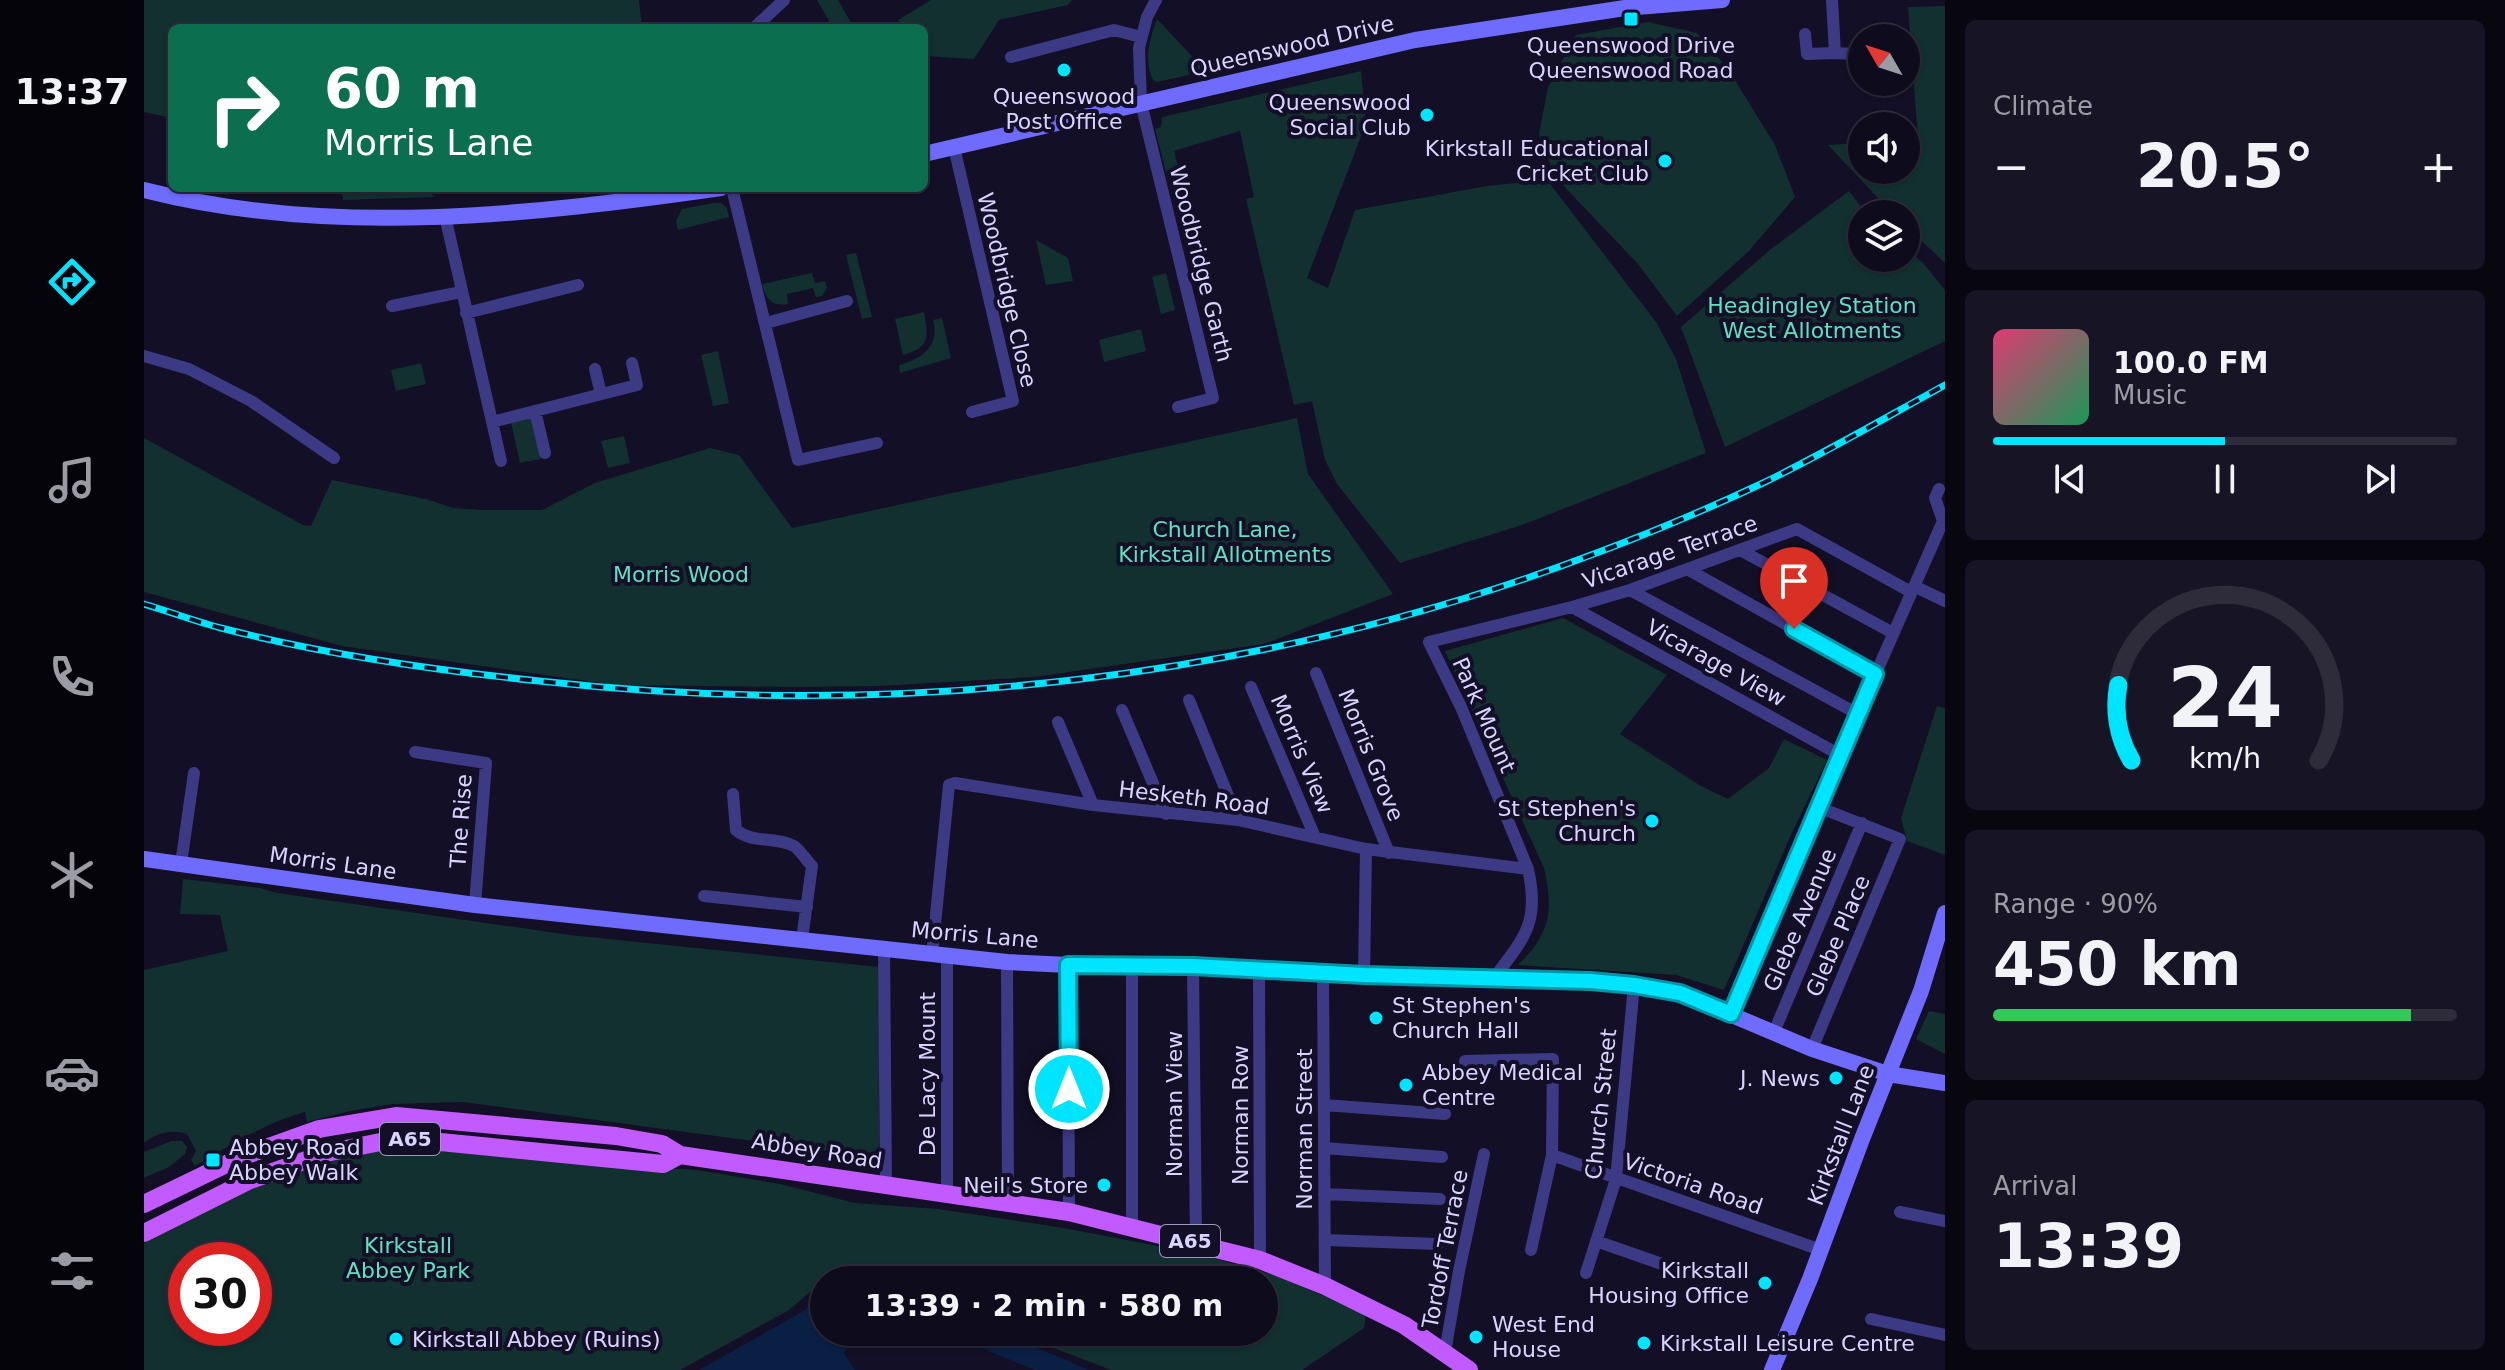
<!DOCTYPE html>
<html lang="en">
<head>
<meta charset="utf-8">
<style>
  body { margin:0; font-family:"DejaVu Sans",sans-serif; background:#171425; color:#f1f3f6; height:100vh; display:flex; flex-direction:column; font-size:30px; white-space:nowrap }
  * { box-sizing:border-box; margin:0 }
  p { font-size:26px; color:#9b9ba3 }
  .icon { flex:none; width:44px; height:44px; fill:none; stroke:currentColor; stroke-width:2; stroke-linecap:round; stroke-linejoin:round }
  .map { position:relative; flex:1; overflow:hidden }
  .panel { display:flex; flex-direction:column; gap:20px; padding:20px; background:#08060f; width:560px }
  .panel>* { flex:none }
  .hud { position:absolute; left:24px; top:24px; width:760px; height:168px; border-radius:12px; box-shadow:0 2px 6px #0004,0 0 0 2px #2e2b3b; background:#0b6e4f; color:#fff; overflow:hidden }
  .needle { width:52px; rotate:309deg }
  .tools { position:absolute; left:1704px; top:24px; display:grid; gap:16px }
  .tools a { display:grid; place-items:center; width:72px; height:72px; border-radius:50%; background:#0e0b1c; box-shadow:0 2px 6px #0004,0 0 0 2px #2e2b3b; font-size:40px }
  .speed { position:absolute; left:24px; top:1242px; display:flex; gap:16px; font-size:40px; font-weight:700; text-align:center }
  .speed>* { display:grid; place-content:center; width:104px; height:104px; border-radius:50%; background:#0e0b1c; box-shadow:0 2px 6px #0004,0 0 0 2px #2e2b3b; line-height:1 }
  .speed .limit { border:12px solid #d22; background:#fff; color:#111 }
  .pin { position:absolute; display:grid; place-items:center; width:68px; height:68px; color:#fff; margin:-82px -34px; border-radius:50% 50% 50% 0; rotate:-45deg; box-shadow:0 0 8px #0007 }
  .pin .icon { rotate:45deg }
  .me { position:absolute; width:88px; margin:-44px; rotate:0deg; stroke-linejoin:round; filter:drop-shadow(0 0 6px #0008) }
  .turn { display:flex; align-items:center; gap:28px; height:168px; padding:0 24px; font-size:36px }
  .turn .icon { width:104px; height:104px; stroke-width:2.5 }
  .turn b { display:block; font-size:56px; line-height:68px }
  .big { font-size:60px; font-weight:600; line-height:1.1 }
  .panel .widget { flex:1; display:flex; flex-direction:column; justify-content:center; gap:12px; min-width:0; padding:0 28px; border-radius:12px; background:#171425 }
  .panel .dial { align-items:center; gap:0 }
  .dial svg { height:208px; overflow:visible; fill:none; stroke:#2e2b3b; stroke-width:7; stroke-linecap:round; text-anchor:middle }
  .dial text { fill:#f1f3f6; stroke:none }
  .song { display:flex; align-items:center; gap:24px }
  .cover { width:96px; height:96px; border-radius:12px; background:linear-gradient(135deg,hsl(340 70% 55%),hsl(150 70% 35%)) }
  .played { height:8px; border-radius:4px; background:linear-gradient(90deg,#00e5ff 50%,#2e2b3b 50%) }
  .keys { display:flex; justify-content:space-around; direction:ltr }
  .heat { display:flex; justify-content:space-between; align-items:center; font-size:44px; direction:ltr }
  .charge { height:12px; border-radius:6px; background:linear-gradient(90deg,#34c759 90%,#2e2b3b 0) }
  .trip { position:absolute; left:666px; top:1266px; width:468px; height:80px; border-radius:40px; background:#0e0b1c; box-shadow:0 2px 6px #0004,0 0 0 2px #2e2b3b; font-weight:600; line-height:80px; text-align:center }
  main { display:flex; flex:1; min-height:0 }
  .tabs { display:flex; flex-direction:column; width:144px; justify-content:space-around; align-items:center; background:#06040b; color:#9b9ba3 }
  .tabs .icon { width:56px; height:56px }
  .tabs .active { color:#00e5ff }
  .tabs b { font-size:36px; color:#f1f3f6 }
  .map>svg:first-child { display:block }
  .green { fill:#12302f; fill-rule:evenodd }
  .water { fill:#0a1f44 }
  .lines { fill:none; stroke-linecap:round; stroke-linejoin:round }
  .street { stroke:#3d3a85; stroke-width:12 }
  .secondary { stroke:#6f6bff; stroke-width:16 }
  .primary { stroke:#c25bff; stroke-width:18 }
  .rail-casing { stroke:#00e5ff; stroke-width:7 }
  .rail { stroke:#130f26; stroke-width:4; stroke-dasharray:12; stroke-linecap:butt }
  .route-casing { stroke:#0095a6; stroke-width:20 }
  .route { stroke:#00e5ff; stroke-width:14 }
  .poi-dot { fill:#00e5ff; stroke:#130f26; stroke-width:3 }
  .labels { text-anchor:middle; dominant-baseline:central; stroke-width:8; stroke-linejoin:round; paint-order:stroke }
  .shield { fill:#130f26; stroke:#9e99be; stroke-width:2 }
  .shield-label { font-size:20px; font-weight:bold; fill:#d9d4ff }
  .poi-label { font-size:22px; fill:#d9d4ff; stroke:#130f26; text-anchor:end }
  .street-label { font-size:22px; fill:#d9d4ff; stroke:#130f26 }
  .park-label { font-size:22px; fill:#5fe0c0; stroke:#130f26 }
</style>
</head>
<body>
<main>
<nav class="tabs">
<b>13:37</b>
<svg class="icon active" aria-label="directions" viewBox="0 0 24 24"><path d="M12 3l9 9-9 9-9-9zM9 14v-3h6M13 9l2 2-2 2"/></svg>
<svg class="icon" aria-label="music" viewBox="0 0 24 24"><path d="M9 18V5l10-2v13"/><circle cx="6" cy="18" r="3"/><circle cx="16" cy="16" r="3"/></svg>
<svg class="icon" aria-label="phone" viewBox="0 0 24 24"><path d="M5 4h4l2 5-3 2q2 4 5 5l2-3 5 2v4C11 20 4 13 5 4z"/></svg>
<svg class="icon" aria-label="climate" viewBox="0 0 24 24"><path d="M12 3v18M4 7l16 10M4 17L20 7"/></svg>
<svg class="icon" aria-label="car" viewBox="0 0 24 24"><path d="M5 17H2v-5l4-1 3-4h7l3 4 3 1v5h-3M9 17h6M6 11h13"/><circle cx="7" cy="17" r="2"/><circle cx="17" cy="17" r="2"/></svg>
<svg class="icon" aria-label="filters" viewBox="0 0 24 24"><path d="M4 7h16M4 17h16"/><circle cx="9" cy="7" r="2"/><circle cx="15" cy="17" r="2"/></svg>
</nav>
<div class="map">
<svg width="1801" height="1370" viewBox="0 0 1801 1370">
  <rect width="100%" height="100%" fill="#130f26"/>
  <path class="green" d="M0 0H495L498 28H28V118L0 112Z
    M673 0H694L710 28H689Z
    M787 0H928L924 5 855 20 830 59 780 56V28H760L754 20Z
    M1801 6V263L1762 226V214H1749L1684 145 1718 143V170H1762V140L1774 139 1764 7Z
    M1013 19 1062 71 1013 82 1009 80C999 61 1006 38 1013 19Z
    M1504 22 1553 33 1584 69 1631 145 1651 197 1605 251 1533 316 1494 264 1411 177 1395 134 1404 87 1432 35Z
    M1217 71 1222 123 1163 278 1184 288 1211 210 1343 186 1403 180 1512 322 1532 359 1562 453 1378 525 1256 563 1193 484 1181 460 1168 401 1150 405 1102 199 1110 197 1096 131 1030 151 1038 182 1031 183 1024 178 1022 172 1011 129 1017 127 1018 117Z
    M204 188H280L291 197 199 200 198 194Z
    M1705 191 1723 214H1718V258H1762V248L1779 263 1801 290V341L1581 447 1537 327 1627 249Z
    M570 203H577L583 208 585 217 534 230 532 221 538 209Z
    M892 240 924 258 929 281 902 285Z
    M712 253 728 317 718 319 702 255Z
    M668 273 671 283 681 281 683 288 678 296 672 297 669 288 643 294 644 304C628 307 622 299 618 284Z
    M1022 273 1031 310 1017 314 1008 277Z
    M780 312C784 336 787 347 759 355L751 319Z
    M798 318 807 358 756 373 755 365C778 359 796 346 789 320Z
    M997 329 1002 351 960 362 955 340Z
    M574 351 585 403 569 406 557 355Z
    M277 363 282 384 252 391 247 370Z
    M388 417 397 459 376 463 367 423Z
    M1153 418 1164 474 1249 594 1120 644 890 677 735 686 653 687 472 685 198 646 0 592V438L159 525 167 526 188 480 282 499 309 508 338 510H398L451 483 566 448 595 455 648 528Z
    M480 436 486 463 464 468 457 441Z
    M1419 618 1523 675 1476 734 1557 786 1584 799 1625 768 1640 739 1683 760 1646 837 1580 990 1532 975 1374 965C1406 934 1410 911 1400 868L1301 651Z
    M1793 706 1801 708V855L1763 841 1757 818Z
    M39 879 116 888 133 893 426 935 735 967V1158L319 1102 249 1104 206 1111 163 1122 161 1112C121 1123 86 1145 51 1166L47 1160 52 1151 43 1134C27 1129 13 1133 0 1143V970L84 951 76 915 36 914Z
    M1785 1011 1801 1014V1054L1772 1039Z
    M27 1141H38L43 1147 41 1154 25 1167 0 1178V1152Z
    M256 1143 461 1164 553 1170 636 1184 711 1203 794 1209 920 1228 1055 1254 1133 1276 1222 1314 1220 1328 1158 1370H967L868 1332H1120V1280H680L645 1310 536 1370H0V1243L41 1219 122 1179ZM42 1260H110V1328H42Z"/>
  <path class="water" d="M680 1284V1332H693L703 1339 705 1346 700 1353 711 1370H555L658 1312 668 1304Z
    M790 1332H844L876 1345 896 1349 945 1370H891L828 1344Z"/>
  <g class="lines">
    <path class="street" d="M1012 0 1003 17 995 48 997 103 1069 398 1034 407
      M610 28 640 0
      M1661 34 1663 54 1691 53 1688 0
      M1691 53 1710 54
      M867 57 970 30 997 37
      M810 147 869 401 828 412
      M588 188 654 460 733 443
      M301 216 357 461
      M248 306 317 292
      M322 313 434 285
      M622 323 703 301
      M0 356 45 369 107 401 190 458
      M451 369 457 394
      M391 411 401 453
      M348 422 493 385 488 363
      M1596 550 1749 633
      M1543 569 1731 674
      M1770 586 1801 601
      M1486 590 1714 714
      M1428 607 1696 755
      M1172 673 1245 853
      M1107 687 1171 837
      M1045 700 1094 820
      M978 710 1022 814
      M914 722 949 805
      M271 752 342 763 331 905
      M589 794 592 830C609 844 630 836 650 846 656 850 662 860 668 866L658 939
      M37 864 50 773
      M560 896 663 907
      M740 948 742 1187
      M788 954 805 785 811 783 949 805 1094 820 1222 849 1384 869
      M863 962 864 1202
      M924 965 925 1212
      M1049 966 1052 1242
      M1115 970 1116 1260
      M1179 973 1181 1286
      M1220 975 1222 849
      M1350 978C1381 937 1396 922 1384 869L1317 707 1285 642 1428 607 1486 590 1653 529 1767 592
      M1587 1014 1696 755 1799 521 1791 498 1795 489
      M1630 1032 1718 823
      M1668 1049 1756 839 1674 807
      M1321 1061 1409 1059 1408 1155 1387 1250
      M1180 1105 1301 1114
      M1180 1148 1298 1157
      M1408 1155 1677 1250
      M803 1193V955
      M1180 1194 1296 1199
      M1756 1212 1801 1221
      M988 1226V966
      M1181 1240 1294 1244
      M1452 1241 1535 1270
      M1442 1273 1472 1179 1490 985
      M1727 1319 1801 1335
      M1301 1352 1315 1271 1340 1154"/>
    <path class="secondary" d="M780 154 1271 40 1481 8 1578 0
      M0 190C188 238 387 215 577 188
      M0 859 331 905 863 962 924 965 1049 966 1220 975 1447 981 1490 985 1536 993 1668 1049 1744 1074 1801 1083
      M1628 1370 1666 1279 1718 1139 1777 991 1801 913"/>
    <path class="primary" d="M0 1204 97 1157 175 1129 252 1116 472 1136 518 1144 536 1155
      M0 1233 106 1180 182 1153 256 1138 519 1164 536 1155 925 1212 1116 1260 1181 1286 1260 1325 1325 1370"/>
    <g class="rail-casing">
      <path id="rail" d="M0 604C27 612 53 622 81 629 183 655 290 670 395 681 753 720 1118 681 1455 552 1511 531 1566 508 1619 483 1681 453 1741 418 1801 385"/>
    </g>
    <use href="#rail" class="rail"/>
  </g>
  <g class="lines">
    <g class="route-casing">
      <path id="route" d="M925 1089 924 965 1049 966 1220 975 1447 981 1490 985 1536 993 1587 1014 1731 674 1650 629"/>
    </g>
    <use href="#route" class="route"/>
  </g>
  <g class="poi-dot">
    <rect x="1479" y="11" width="16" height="16" rx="4"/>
    <circle cx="920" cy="70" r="8"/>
    <circle cx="1283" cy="115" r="8"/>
    <circle cx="1521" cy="161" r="8"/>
    <circle cx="1508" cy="821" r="8"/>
    <circle cx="1232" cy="1018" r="8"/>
    <circle cx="1692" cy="1078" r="8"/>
    <circle cx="1262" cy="1085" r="8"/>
    <rect x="61" y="1152" width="16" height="16" rx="4"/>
    <circle cx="960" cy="1185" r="8"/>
    <circle cx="1621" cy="1283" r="8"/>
    <circle cx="1332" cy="1337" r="8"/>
    <circle cx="252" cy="1339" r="8"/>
    <circle cx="1500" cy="1343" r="8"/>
  </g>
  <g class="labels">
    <g class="shield">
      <rect x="236" y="1123" width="60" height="32" rx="6"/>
      <rect x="1016" y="1225" width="60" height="32" rx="6"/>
    </g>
    <g class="shield-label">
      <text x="266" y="1139">A65</text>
      <text x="1046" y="1241">A65</text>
    </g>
    <g class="poi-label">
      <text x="1487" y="45" text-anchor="middle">Queenswood Drive<tspan x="1487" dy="25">Queenswood Road</tspan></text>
      <text x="920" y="96" text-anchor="middle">Queenswood<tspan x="920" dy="25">Post Office</tspan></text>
      <text x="1267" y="102">Queenswood<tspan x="1267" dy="25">Social Club</tspan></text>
      <text x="1505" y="148">Kirkstall Educational<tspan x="1505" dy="25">Cricket Club</tspan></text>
      <text x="1492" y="808">St Stephen's<tspan x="1492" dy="25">Church</tspan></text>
      <text x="1248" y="1005" text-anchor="start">St Stephen's<tspan x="1248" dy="25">Church Hall</tspan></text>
      <text x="1278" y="1072" text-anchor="start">Abbey Medical<tspan x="1278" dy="25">Centre</tspan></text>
      <text x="1676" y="1078">J. News</text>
      <text x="85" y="1147" text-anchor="start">Abbey Road<tspan x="85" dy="25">Abbey Walk</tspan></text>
      <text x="944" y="1185">Neil's Store</text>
      <text x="1605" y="1270">Kirkstall<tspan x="1605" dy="25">Housing Office</tspan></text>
      <text x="1348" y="1324" text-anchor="start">West End<tspan x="1348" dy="25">House</tspan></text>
      <text x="268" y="1339" text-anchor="start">Kirkstall Abbey (Ruins)</text>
      <text x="1516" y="1343" text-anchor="start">Kirkstall Leisure Centre</text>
    </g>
    <g class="street-label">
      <text transform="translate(1148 46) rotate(-13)">Queenswood Drive</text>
      <text transform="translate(1057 264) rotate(76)">Woodbridge Garth</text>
      <text transform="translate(863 290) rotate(77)">Woodbridge Close</text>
      <text transform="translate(1526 552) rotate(-19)">Vicarage Terrace</text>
      <text transform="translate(1572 663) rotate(29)">Vicarage View</text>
      <text transform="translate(1340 715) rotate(66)">Park Mount</text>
      <text transform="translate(1158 754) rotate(67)">Morris View</text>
      <text transform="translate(1227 755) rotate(68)">Morris Grove</text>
      <text transform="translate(1050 798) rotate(7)">Hesketh Road</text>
      <text transform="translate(317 821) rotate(-86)">The Rise</text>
      <text transform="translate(189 863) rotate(8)">Morris Lane</text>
      <text transform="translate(1656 920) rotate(-67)">Glebe Avenue</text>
      <text transform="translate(831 935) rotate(5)">Morris Lane</text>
      <text transform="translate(1694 936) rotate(-67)">Glebe Place</text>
      <text transform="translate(783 1074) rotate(-90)">De Lacy Mount</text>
      <text transform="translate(1030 1104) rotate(-90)">Norman View</text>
      <text transform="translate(1457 1104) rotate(-84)">Church Street</text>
      <text transform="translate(1096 1115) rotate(-90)">Norman Row</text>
      <text transform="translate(1160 1129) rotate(-90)">Norman Street</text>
      <text transform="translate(1697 1135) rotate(-69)">Kirkstall Lane</text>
      <text transform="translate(673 1151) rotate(9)">Abbey Road</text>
      <text transform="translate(1549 1184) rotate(19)">Victoria Road</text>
      <text transform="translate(1301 1249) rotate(-79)">Tordoff Terrace</text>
    </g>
    <g class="park-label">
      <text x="1668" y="305">Headingley Station<tspan x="1668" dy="25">West Allotments</tspan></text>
      <text x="1081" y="529">Church Lane,<tspan x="1081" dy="25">Kirkstall Allotments</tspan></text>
      <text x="537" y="574">Morris Wood</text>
      <text x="264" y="1245">Kirkstall<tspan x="264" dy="25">Abbey Park</tspan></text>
    </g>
  </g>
</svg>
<div class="tools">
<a><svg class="needle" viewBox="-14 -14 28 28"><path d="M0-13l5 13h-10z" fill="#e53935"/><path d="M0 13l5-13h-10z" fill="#9b9ba3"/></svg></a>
<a><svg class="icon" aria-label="sound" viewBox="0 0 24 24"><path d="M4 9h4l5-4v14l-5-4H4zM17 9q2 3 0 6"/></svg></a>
<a><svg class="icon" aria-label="layers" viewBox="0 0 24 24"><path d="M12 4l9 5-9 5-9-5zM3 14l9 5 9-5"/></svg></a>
</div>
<div class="speed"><div class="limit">30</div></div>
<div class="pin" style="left:1650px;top:629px;background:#d93025"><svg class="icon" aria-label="arrive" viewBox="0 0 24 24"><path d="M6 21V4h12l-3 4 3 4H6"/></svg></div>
<svg class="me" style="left:925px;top:1089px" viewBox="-20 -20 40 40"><circle r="17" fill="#00e5ff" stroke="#fff" stroke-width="3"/><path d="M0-11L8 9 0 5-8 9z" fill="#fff"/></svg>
<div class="trip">13:39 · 2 min · 580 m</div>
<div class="hud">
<div class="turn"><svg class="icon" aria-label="right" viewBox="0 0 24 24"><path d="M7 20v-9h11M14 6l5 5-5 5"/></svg><div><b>60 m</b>Morris Lane</div></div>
</div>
</div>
<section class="panel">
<div class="widget"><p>Climate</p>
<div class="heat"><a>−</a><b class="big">20.5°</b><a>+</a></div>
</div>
<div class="widget">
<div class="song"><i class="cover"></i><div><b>100.0 FM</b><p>Music</p></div></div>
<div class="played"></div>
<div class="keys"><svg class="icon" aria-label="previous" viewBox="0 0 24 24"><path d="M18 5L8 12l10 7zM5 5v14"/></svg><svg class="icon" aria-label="pause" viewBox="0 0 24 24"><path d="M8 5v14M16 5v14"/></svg><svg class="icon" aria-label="next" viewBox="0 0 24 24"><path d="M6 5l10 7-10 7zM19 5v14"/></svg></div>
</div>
<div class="widget dial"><svg viewBox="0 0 100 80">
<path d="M14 69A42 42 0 1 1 86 69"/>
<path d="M14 69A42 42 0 0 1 9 40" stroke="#00e5ff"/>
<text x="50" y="56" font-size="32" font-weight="700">24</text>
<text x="50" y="72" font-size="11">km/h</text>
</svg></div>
<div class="widget"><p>Range · 90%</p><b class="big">450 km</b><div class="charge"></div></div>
<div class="widget"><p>Arrival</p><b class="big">13:39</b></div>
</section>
</main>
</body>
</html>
